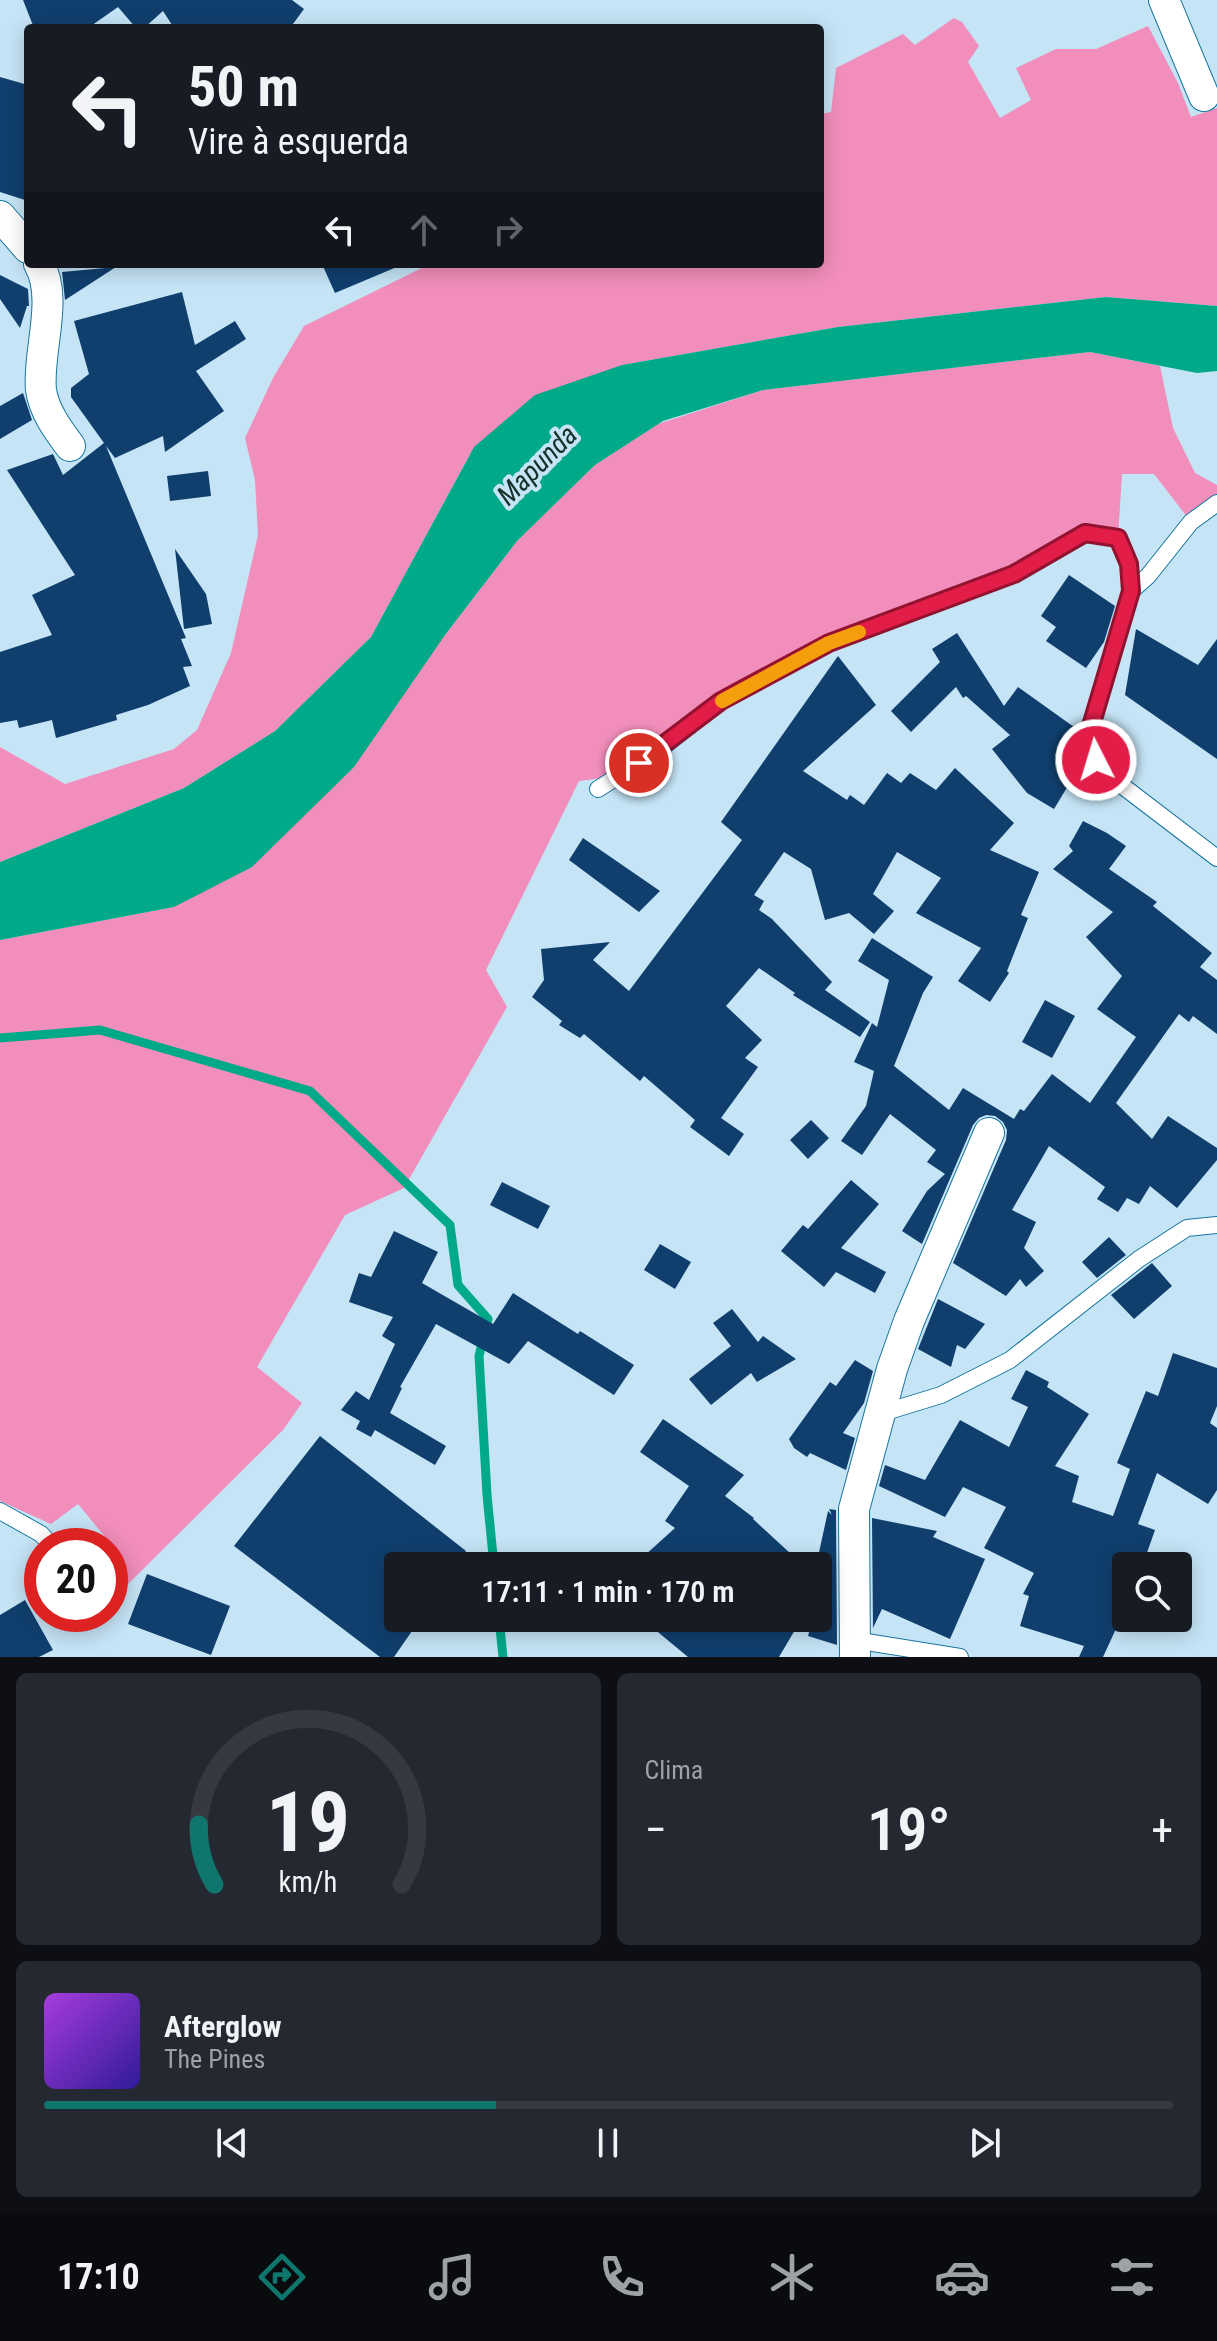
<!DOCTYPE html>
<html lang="pt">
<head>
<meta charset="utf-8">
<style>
  body { margin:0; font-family:"Roboto Condensed",sans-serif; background:#242831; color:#f1f3f6; height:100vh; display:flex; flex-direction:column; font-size:30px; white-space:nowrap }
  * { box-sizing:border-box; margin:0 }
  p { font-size:26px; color:#9ea1a6 }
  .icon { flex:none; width:44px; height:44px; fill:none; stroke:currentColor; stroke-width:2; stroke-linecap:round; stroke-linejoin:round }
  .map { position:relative; height:1657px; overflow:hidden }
  .details { display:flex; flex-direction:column; gap:16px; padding:16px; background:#0d0f14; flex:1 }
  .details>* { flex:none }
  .hud { position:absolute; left:24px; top:24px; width:800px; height:244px; border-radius:8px; box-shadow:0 4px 20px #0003; background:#171b24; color:#f1f3f6; overflow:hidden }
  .fabs { position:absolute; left:1112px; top:1552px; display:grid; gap:16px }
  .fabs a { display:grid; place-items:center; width:80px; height:80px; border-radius:8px; background:#171b24; box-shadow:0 4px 20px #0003; font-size:40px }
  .speed { position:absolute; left:24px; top:1528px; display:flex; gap:16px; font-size:40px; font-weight:700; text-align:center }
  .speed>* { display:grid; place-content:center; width:104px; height:104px; border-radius:50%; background:#171b24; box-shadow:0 4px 20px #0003; line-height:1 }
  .speed .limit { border:12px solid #d22; background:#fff; color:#111 }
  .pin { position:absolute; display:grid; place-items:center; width:68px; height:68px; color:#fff; margin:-34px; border:4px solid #fff; border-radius:50%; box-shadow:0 2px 8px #0007 }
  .me { position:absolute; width:88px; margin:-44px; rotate:355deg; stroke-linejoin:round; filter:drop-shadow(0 0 6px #0008) }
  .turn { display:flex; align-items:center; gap:28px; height:168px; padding:0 32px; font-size:36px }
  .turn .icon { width:104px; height:104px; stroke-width:2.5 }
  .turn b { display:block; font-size:56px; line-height:68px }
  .lanes { display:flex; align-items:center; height:76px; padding:0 32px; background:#0003; justify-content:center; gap:40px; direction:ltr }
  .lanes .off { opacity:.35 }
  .big { font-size:60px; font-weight:600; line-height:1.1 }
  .details .tile { flex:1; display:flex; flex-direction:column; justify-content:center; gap:12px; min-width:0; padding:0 28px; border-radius:12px; background:#242831 }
  .details .dial { align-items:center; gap:0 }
  .dial svg { height:208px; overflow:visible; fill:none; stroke:#363941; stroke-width:7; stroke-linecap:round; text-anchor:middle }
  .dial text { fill:#f1f3f6; stroke:none }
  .song { display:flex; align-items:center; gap:24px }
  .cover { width:96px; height:96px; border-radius:12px; background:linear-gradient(135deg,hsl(280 70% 55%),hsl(250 70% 35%)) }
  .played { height:8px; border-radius:4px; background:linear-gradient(90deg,#0f766e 40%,#363941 40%) }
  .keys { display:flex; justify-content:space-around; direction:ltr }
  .heat { display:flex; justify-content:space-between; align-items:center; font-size:44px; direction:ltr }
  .details .tiles { flex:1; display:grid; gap:16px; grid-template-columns:1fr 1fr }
  .tile:last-child { grid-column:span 2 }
  .trip { position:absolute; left:384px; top:1552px; width:448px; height:80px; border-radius:8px; background:#171b24; box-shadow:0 4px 20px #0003; font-weight:600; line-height:80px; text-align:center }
  .tab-bar { display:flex; height:128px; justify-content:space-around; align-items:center; background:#090b0e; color:#9ea1a6 }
  .tab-bar .icon { width:56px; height:56px }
  .tab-bar .current { color:#0f766e }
  .tab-bar b { font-size:36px; color:#f1f3f6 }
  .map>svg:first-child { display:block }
  .green { fill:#f18ebb }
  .water { fill:#00a988 }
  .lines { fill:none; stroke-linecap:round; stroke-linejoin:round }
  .stream { stroke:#00a988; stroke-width:9 }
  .building { fill:#103f6e }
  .service-casing { stroke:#17759c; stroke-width:18 }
  .minor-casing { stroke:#17759c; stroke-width:32 }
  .service { stroke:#fff; stroke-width:16 }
  .minor { stroke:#fff; stroke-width:30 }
  .route-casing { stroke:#92132f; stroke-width:20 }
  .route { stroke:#e11d48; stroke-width:14 }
  .slow { stroke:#f59e0b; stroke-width:14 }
  .labels { text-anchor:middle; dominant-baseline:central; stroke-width:8; stroke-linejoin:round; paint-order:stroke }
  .water-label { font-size:28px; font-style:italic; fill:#16322a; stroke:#c5e4f6 }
</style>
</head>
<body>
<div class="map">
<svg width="1217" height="1657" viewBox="0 0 1217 1657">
  <rect width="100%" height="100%" fill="#c5e4f6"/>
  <path class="green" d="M954 18 962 22 979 46 968 62 1000 118 1031 100 1016 68 1056 49H1096L1148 26 1178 83 1191 117 1217 108V306L1106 297 838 327 622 365 470 454 371 637 275 731 184 788 0 862V747L65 784 174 749 197 730 231 653 258 535 255 480 245 438 273 378 304 326 430 264H820V114L831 112 836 68 903 34 915 45Z
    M1090 352 1160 366 1173 428 1195 473 1217 485V503L1191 522 1154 474H1122L1118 538 1085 533 1014 574 829 643 721 701 619 776 579 781 486 970 507 1007 404 1188 345 1215 257 1367 302 1403 283 1430 110 1602V1554L115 1549 78 1504 51 1524 0 1501V940L174 907 445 635 517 541 595 465 658 424 763 390Z"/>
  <path class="water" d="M1106 297 1217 306V371L1197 373 1090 352 763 390 663 421 595 465 517 541 445 635 354 767 252 867 174 907 0 940V862L184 788 275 731 371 637 474 447 535 395 622 365 838 327Z"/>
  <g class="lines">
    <path class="stream" d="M0 1038 100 1030 310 1091 450 1225 458 1285 488 1319 479 1356 487 1495 494 1566
      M499 1618 503 1657"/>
  </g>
  <path class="building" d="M23 0H292L304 9 290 28H174L163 11 144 28H136L118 7 88 28H34Z
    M0 77 28 85V201L0 192Z
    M322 264H404L335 293Z
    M116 267 65 300 62 272Z
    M0 275 28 289 29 306H27L20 328 0 299Z
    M182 292 195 345 235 321 246 339 196 371 224 411 165 452 163 436 115 458 106 446 186 638 181 639 192 666 183 667 190 686 148 705 116 715 117 720 56 738 52 720 19 728 17 720 0 723V652L52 635 32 595 75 575 7 470 53 454 63 475 104 443 71 397V388L89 374 74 321Z
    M23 393 32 420 0 439V406Z
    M208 471 211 496 170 501 167 476Z
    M175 549 206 594 212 624 184 629Z
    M1069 575 1115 606 1104 642 1086 668 1046 641 1056 627 1041 616Z
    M1136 629 1198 665 1217 639V759L1125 695Z
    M957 633 1004 706 1018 687 1081 732 1082 738 1067 765 1077 771 1054 809 1027 793 992 749 1010 735 966 696 963 698 956 687 911 732 891 711 940 662 932 649Z
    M838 656 876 705 803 771 847 800 850 795 864 805 887 773 901 783 910 773 936 790 955 768 1014 823 990 850 1039 872 1021 915 1028 918 1007 971 1009 973 990 1002 958 981 981 948 916 913 941 878 897 852 873 894 894 911 874 934 849 913 825 920 811 869 784 852 754 895 764 901 759 910 772 919 832 982 825 990 870 1022 860 1037 793 995 795 993 759 968 726 1006 762 1040 745 1058 758 1067 721 1118 744 1134 729 1156 690 1127 695 1120 644 1076 640 1081 584 1034 580 1038 559 1025 562 1021 532 997 544 980 541 949 610 942 593 960 629 991 742 840 721 822Z
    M1083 821 1107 833 1126 846 1109 869 1157 902 1153 906 1212 953 1200 967 1217 980V1034L1193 1016 1189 1022 1179 1014 1116 1103 1152 1139 1168 1116 1217 1148V1160L1177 1208 1150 1186 1139 1204 1127 1198 1118 1212 1097 1199 1105 1187 1049 1146 1012 1210 1036 1222 1024 1248 1044 1271 1026 1287 1020 1279 1006 1296 953 1263 1006 1140 1007 1130 1003 1122 995 1116 986 1115 979 1118 973 1125 922 1244 902 1231 927 1191 945 1174 927 1162 936 1150 890 1114 862 1155 841 1141 866 1106 874 1071 854 1062 872 1023 877 1027 889 980 858 961 872 938 933 977 923 993 894 1066 949 1110 963 1088 1014 1119 1020 1109 1024 1111 1052 1074 1090 1103 1136 1037 1097 1009 1122 976 1086 937 1113 912 1053 869 1073 851 1069 846Z
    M583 838 660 891 639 912 569 860Z
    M1045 1000 1075 1016 1052 1058 1022 1042Z
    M811 1120 829 1138 808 1159 790 1140Z
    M851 1180 879 1204 841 1248 886 1272 875 1293 836 1272 824 1287 781 1251 803 1225 808 1229Z
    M502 1182 550 1206 538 1229 490 1205Z
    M394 1231 438 1252 422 1283 493 1324 513 1293 578 1334 580 1331 634 1365 614 1395 528 1341 509 1364 436 1324 400 1387 402 1388 390 1413 446 1446 435 1465 375 1430 371 1437 356 1429 360 1421 341 1410 356 1391 369 1400 395 1344 382 1336 393 1317 349 1302 359 1273 371 1277Z
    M1109 1237 1126 1255 1097 1278 1082 1262Z
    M660 1244 691 1262 675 1289 644 1270Z
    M1152 1263 1172 1286 1134 1319 1111 1295Z
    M938 1299 985 1324 965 1349 957 1345 951 1367 918 1349Z
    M732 1309 758 1342 763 1336 796 1359 757 1382 751 1373 711 1405 689 1379 731 1346 713 1323Z
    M1173 1353 1217 1368V1406L1210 1423 1217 1428V1490L1208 1504 1157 1473 1138 1524 1155 1530 1143 1564 1132 1560 1130 1566H1126V1584L1115 1631 1103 1657H1079L1084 1646 1020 1626 1029 1596 1023 1594 1034 1573 984 1548 1006 1507 963 1487 945 1517 879 1486 885 1465 925 1480 960 1420 1009 1447 1028 1407 1011 1399 1026 1370 1049 1382 1047 1387 1089 1414 1055 1466 1079 1476 1072 1502 1113 1516 1130 1469 1117 1463 1146 1391 1158 1396Z
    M855 1360 873 1371 864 1403 843 1433 855 1438 846 1470 810 1453 807 1457 794 1448 789 1439 830 1382 836 1386Z
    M663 1419 744 1475 725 1496 754 1518 753 1519 804 1566H633L675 1528 665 1521 689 1486 640 1452Z
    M320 1436 466 1551 456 1566H398V1618H421L394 1657H380L234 1546Z
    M829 1509 836 1510 837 1645 808 1636 813 1618H818V1603L825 1583 818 1580V1557L828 1511 832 1515Z
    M872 1518 937 1531 933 1537 985 1559 950 1639 882 1609 873 1628Z
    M147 1574 230 1606 211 1655 128 1624Z
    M25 1600 53 1650 39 1657H0V1615Z
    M641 1618H802L779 1657H688Z"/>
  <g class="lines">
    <g class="service-casing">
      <path id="service" d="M1131 591 1148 576 1191 522 1217 503
        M598 789 659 750 721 701 829 643 1014 574 1085 533 1118 538 1129 564 1131 591 1091 726 1096 760 1116 781 1217 858
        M879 1414 941 1395 1010 1360 1139 1259 1187 1228 1217 1225
        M0 1511 41 1534 52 1546
        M854 1640 960 1657"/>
    </g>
    <g class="minor-casing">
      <path id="minor" d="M1164 0 1204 96
        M0 216 28 248
        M39 264C59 298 37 353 41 390 44 411 58 430 70 446
        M855 1657 854 1509 892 1369 909 1321 989 1133"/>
    </g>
    <use href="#service" class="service"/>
    <use href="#minor" class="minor"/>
  </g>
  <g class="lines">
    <g class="route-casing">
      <path id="route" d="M639 763 721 701 829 643 1014 574 1085 533 1118 538 1129 564 1131 591 1091 726 1096 760"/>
    </g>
    <use href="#route" class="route"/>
    <path class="slow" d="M722 701 829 643 859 632"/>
  </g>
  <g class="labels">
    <g class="water-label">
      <text transform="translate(537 465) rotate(-45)">Mapunda</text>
    </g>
  </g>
</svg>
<div class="fabs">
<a><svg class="icon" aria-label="search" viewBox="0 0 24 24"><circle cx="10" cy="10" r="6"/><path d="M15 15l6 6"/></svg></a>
</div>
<div class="speed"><div class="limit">20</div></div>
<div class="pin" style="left:639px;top:763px;background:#d93025"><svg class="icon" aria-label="arrive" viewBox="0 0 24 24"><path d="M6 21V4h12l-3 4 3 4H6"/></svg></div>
<svg class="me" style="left:1096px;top:760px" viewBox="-20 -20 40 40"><circle r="17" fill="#e11d48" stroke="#fff" stroke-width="3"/><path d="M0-11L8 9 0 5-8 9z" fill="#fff"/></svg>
<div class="trip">17:11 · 1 min · 170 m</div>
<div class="hud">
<div class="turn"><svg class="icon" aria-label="left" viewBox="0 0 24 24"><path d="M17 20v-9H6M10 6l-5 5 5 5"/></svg><div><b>50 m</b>Vire à esquerda</div></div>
<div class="lanes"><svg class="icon" aria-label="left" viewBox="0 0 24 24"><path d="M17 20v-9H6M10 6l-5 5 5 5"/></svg><svg class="icon off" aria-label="ahead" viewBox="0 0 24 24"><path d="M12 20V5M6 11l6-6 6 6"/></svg><svg class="icon off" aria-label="right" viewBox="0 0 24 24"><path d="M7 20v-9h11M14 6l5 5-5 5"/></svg></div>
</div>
</div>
<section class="details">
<div class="tiles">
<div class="tile dial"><svg viewBox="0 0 100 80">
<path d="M14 69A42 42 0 1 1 86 69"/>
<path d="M14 69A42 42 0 0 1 8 46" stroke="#0f766e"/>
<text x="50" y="56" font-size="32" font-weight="700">19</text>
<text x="50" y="72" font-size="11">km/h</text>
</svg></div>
<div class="tile"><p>Clima</p>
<div class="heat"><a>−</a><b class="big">19°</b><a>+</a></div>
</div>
<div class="tile">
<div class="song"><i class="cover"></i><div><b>Afterglow</b><p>The Pines</p></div></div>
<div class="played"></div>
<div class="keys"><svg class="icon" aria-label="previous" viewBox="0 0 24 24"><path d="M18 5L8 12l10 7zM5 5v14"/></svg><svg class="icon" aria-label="pause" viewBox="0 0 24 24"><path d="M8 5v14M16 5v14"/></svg><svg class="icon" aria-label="next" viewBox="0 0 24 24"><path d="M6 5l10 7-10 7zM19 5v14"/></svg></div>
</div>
</div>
</section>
<nav class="tab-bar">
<b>17:10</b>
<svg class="icon current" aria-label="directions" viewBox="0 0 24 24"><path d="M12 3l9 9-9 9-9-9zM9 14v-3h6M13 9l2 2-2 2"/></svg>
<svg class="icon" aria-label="music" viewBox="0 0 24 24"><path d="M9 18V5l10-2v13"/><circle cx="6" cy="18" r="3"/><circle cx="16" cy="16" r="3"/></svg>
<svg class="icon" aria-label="phone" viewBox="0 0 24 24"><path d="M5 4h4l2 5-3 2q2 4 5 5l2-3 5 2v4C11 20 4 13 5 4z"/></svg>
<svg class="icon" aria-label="climate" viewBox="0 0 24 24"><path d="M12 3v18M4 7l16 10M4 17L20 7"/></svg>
<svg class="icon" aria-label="car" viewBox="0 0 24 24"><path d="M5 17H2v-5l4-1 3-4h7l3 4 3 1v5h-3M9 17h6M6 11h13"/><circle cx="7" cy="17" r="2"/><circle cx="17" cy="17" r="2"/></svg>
<svg class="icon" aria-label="filters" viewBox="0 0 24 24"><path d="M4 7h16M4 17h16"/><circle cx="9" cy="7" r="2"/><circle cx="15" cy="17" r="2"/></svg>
</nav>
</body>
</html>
